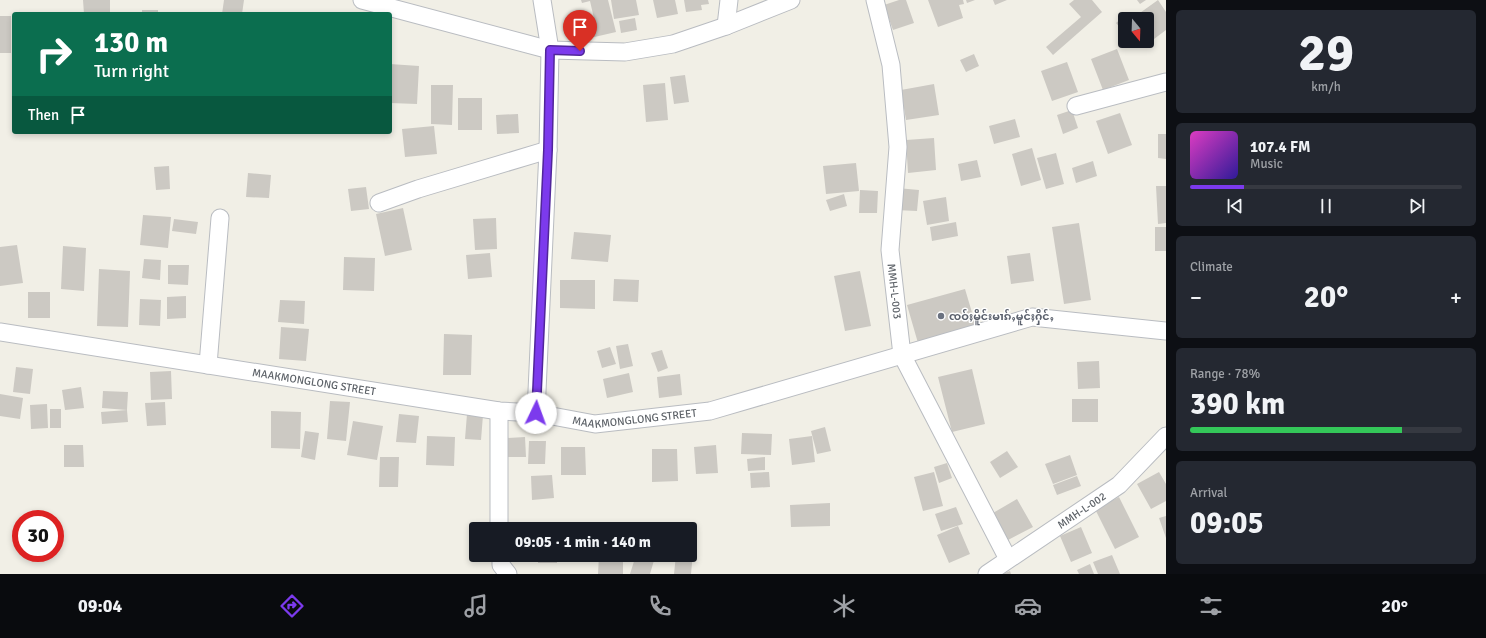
<!DOCTYPE html>
<html lang="en">
<head>
<meta charset="utf-8">
<style>
  body { margin:0; font-family:Signika,"Noto Sans Myanmar",sans-serif; background:#242831; color:#f1f3f6; height:100vh; display:flex; flex-direction:column; font-size:15px; white-space:nowrap }
  * { box-sizing:border-box; margin:0 }
  p { font-size:13px; color:#9ea1a6 }
  .icon { flex:none; width:22px; height:22px; fill:none; stroke:currentColor; stroke-width:2; stroke-linecap:round; stroke-linejoin:round }
  .map { position:relative; flex:1; overflow:hidden }
  .side { display:flex; flex-direction:column; gap:10px; padding:10px; background:#0d0f14; width:320px }
  .side>* { flex:none }
  .top-card { position:absolute; left:12px; top:12px; width:380px; height:122px; border-radius:4px; box-shadow:0 2px 6px #0003; background:#0b6e4f; color:#fff; overflow:hidden }
  .needle { width:26px; rotate:161deg }
  .fabs { position:absolute; left:1118px; top:12px; display:grid; gap:8px }
  .fabs a { display:grid; place-items:center; width:36px; height:36px; border-radius:4px; background:#171b24; box-shadow:0 2px 6px #0003; font-size:20px }
  .speed { position:absolute; left:12px; top:510px; display:flex; gap:8px; font-size:20px; font-weight:700; text-align:center }
  .speed>* { display:grid; place-content:center; width:52px; height:52px; border-radius:50%; background:#171b24; box-shadow:0 2px 6px #0003; line-height:1 }
  .speed .limit { border:6px solid #d22; background:#fff; color:#111 }
  .pin { position:absolute; display:grid; place-items:center; width:34px; height:34px; color:#fff; margin:-41px -17px; border-radius:50% 50% 50% 0; rotate:-45deg; box-shadow:0 0 4px #0007 }
  .pin .icon { rotate:45deg }
  .me { position:absolute; width:44px; margin:-22px; rotate:3deg; stroke-linejoin:round; filter:drop-shadow(0 0 3px #0008) }
  .turn { display:flex; align-items:center; gap:14px; height:84px; padding:0 16px; font-size:18px }
  .turn .icon { width:52px; height:52px; stroke-width:2.5 }
  .turn b { display:block; font-size:28px; line-height:34px }
  .then { display:flex; align-items:center; height:38px; padding:0 16px; background:#0003; gap:8px; font-size:15px }
  .big { font-size:30px; font-weight:700; line-height:1.1 }
  .side .tile { flex:1; display:flex; flex-direction:column; justify-content:center; gap:6px; min-width:0; padding:0 14px; border-radius:6px; background:#242831 }
  .side .dial { align-items:center; gap:0 }
  .dial b { font-size:52px; line-height:1 }
  .song { display:flex; align-items:center; gap:12px }
  .cover { width:48px; height:48px; border-radius:6px; background:linear-gradient(135deg,hsl(310 70% 55%),hsl(250 70% 35%)) }
  .played { height:4px; border-radius:2px; background:linear-gradient(90deg,#7c3aed 20%,#363941 20%) }
  .keys { display:flex; justify-content:space-around; direction:ltr }
  .heat { display:flex; justify-content:space-between; align-items:center; font-size:22px; direction:ltr }
  .charge { height:6px; border-radius:3px; background:linear-gradient(90deg,#34c759 78%,#363941 0) }
  .trip { position:absolute; left:469px; top:522px; width:228px; height:40px; border-radius:4px; background:#171b24; box-shadow:0 2px 6px #0003; font-weight:700; line-height:40px; text-align:center }
  .menu { display:flex; height:64px; justify-content:space-around; align-items:center; background:#090b0e; color:#9ea1a6 }
  .menu .icon { width:28px; height:28px }
  .menu .selected { color:#7c3aed }
  .menu b { font-size:18px; color:#f1f3f6 }
  main { display:flex; flex:1; min-height:0 }
  .map>svg:first-child { display:block }
  .building { fill:#ccc9c3 }
  .lines { fill:none; stroke-linecap:round; stroke-linejoin:round }
  .minor-casing { stroke:#b9bcc1; stroke-width:19 }
  .minor { stroke:#fff; stroke-width:17 }
  .route-casing { stroke:#51269a; stroke-width:10 }
  .route { stroke:#7c3aed; stroke-width:7 }
  .worship-dot { fill:#6b7280; stroke:#fff; stroke-width:1.5 }
  .labels { text-anchor:middle; dominant-baseline:central; stroke-width:3; stroke-linejoin:round; paint-order:stroke }
  .street-label { font-size:11px; fill:#5d6268; stroke:#fff }
  .worship-label { font-size:11px; font-weight:bold; fill:#5b616d; stroke:#fff; text-anchor:start }
</style>
</head>
<body>
<main>
<div class="map">
<svg width="1166" height="574" viewBox="0 0 1166 574">
  <rect width="100%" height="100%" fill="#f1efe6"/>
  <path class="building" d="M83 0H110V14H84Z
    M224 0H244L242 14H222Z
    M581 0H608L616 32 590 38 587 25 595 23 590 1 582 3Z
    M611 0H636L639 15 614 19Z
    M653 0H675L678 14 657 18Z
    M684 0H708L709 4 701 5 702 10 686 12Z
    M899 0H906L914 23 893 30 884 5Z
    M928 0H963L964 4 959 5 963 18 938 27Z
    M966 0H975L967 3Z
    M993 0H1007L995 5Z
    M1074 0H1092L1102 12 1053 55 1046 47 1081 17 1069 4Z
    M1137 0H1146L1140 4Z
    M1158 0 1166 12V30L1154 39 1147 29V19H1140L1137 15Z
    M142 10H158V14H142Z
    M1129 12 1135 19H1125V33L1116 23Z
    M0 16H11V53H0Z
    M635 18 637 30 621 33 619 21Z
    M1117 49 1129 80 1103 90 1091 59Z
    M974 54 979 66 966 72 960 60Z
    M1067 62 1078 92 1052 101 1041 71Z
    M390 64 419 66 417 104 390 103Z
    M685 75 689 102 674 104 670 77Z
    M665 83 668 120 646 122 643 85Z
    M934 84 939 115 906 120 901 90Z
    M431 85H453L452 125 431 124Z
    M458 98H482V130H458Z
    M1072 110 1078 128 1063 134 1057 115Z
    M1120 113 1132 145 1108 154 1096 121Z
    M518 114 519 133 497 134 496 115Z
    M1015 119 1020 137 994 144 989 126Z
    M434 126 437 154 405 157 402 129Z
    M1158 134H1166V159L1158 158Z
    M934 138 936 170 908 173 906 140Z
    M1032 148 1041 180 1021 186 1012 154Z
    M1056 153 1064 184 1046 189 1037 158Z
    M977 160 981 177 961 181 958 164Z
    M1093 161 1097 176 1076 183 1072 168Z
    M856 163 859 191 826 194 823 166Z
    M169 166 170 189 156 190 154 167Z
    M248 173 271 175 269 198 246 197Z
    M1156 186H1166V223L1158 224Z
    M366 187 369 209 351 211 348 189Z
    M897 188 919 190 917 211 895 210Z
    M860 190 878 191 877 213H859Z
    M844 194 847 206 830 211 826 200Z
    M946 197 949 221 927 225 923 201Z
    M403 208 412 250 385 256 376 214Z
    M143 215 171 217 168 248 140 245Z
    M496 218 497 249 475 250 473 219Z
    M174 219 198 222 196 234 172 231Z
    M956 222 958 236 932 241 930 227Z
    M1079 223 1091 300 1064 304 1052 227Z
    M1155 227H1166V251H1155Z
    M574 232 611 235 608 262 571 259Z
    M17 245 23 283 0 286V247Z
    M63 246 86 248 84 291 61 289Z
    M490 253 492 277 468 279 466 255Z
    M1030 253 1034 281 1011 284 1007 256Z
    M344 257 375 258 374 291 343 290Z
    M144 259 161 260 160 280 142 278Z
    M168 265H189L188 285 168 284Z
    M99 269 130 271 128 327 97 326Z
    M860 271 871 326 845 331 834 276Z
    M614 279 639 280 638 302 613 301Z
    M560 280H595V309L560 308Z
    M965 289 976 326 918 343 907 305Z
    M28 292H50V318H28Z
    M186 296V318L167 319V297Z
    M140 299 161 300 160 326 139 325Z
    M280 300 305 301 304 324 278 322Z
    M281 327 309 329 306 361 279 359Z
    M444 334 472 335 471 375H443Z
    M628 344 633 366 620 369 616 346Z
    M610 347 616 364 602 368 597 351Z
    M662 350 668 368 658 372 651 353Z
    M1099 361 1100 388 1078 389 1077 362Z
    M16 367 33 369 30 394 13 392Z
    M972 369 985 424 952 432 938 377Z
    M171 371 172 399 151 400 150 372Z
    M629 373 633 392 607 398 603 379Z
    M680 374 682 395 659 398 657 377Z
    M81 387 84 408 65 410 62 390Z
    M103 391 128 392 127 410 102 408Z
    M0 394 23 398 20 419 0 416Z
    M1072 399H1098V422H1072Z
    M330 401 350 402 346 441 327 439Z
    M165 402 166 425 147 426 145 403Z
    M47 404 48 428 31 429 30 405Z
    M50 409H61V428H50Z
    M127 410 128 422 102 424 101 412Z
    M271 411 301 412 300 449 271 448Z
    M399 414 419 416 416 443 396 442Z
    M467 414 483 415 481 440 465 439Z
    M353 421 383 426 377 460 347 455Z
    M825 427 831 451 817 454 811 431Z
    M305 431 319 433 315 460 301 457Z
    M742 433 772 434 771 455 741 454Z
    M427 436 455 437 454 466 426 465Z
    M812 436 815 462 792 465 789 439Z
    M525 437 526 457H507L506 438Z
    M529 441H546L545 464H528Z
    M64 445H83L84 467H64Z
    M716 445 718 473 696 474 694 447Z
    M561 447H585L586 475H561Z
    M652 449H677L678 481 652 482Z
    M1007 451 1018 467 1000 478 990 462Z
    M1070 455 1077 475 1053 484 1045 464Z
    M380 457H399L398 487H379Z
    M765 457V470L748 471 747 459Z
    M947 463 952 478 939 483 934 467Z
    M769 472 770 487 751 488 750 473Z
    M934 472 943 506 923 511 914 477Z
    M1159 472 1166 484V501L1151 509 1137 484Z
    M552 475 554 498 532 500 531 476Z
    M1077 476 1081 486 1057 495 1053 485Z
    M1119 497 1139 537 1115 549 1095 509Z
    M1017 499 1033 527 1008 540 993 513Z
    M830 503V526L791 527 790 505Z
    M956 507 963 524 941 531 935 514Z
    M1166 516V538L1159 518Z
    M583 525H601V529H583Z
    M958 526 970 554 949 563 937 535Z
    M1081 527 1092 553 1071 562 1060 536Z
    M690 552H693L691 574H674L676 555H690Z
    M538 555H557V563H538Z
    M599 555H623V574H598Z
    M636 555 655 557 650 574H630Z
    M1112 555 1120 574H1098L1093 562Z
    M1090 564 1094 574H1079L1077 570Z
    M1010 571 1011 574H1002Z"/>
  <g class="lines">
    <g class="minor-casing">
      <g id="minor">
        <path d="M362 0 550 50 625 52 673 44 726 26 791 0"/>
        <path id="s1" d="M875 0 891 65 898 147 890 250 902 355 1008 559"/>
        <path d="M726 26 729 0"/>
        <path d="M1076 106 1166 82"/>
        <path d="M379 203 418 189 548 150"/>
        <path id="s2" d="M0 332 499 411 536 413 595 424 710 411 1032 317 1166 331"/>
        <path d="M208 365 220 218"/>
        <path d="M499 411V529"/>
        <path d="M536 413 548 150 550 50 542 0"/>
        <path d="M501 555V565L508 574"/>
        <path id="s3" d="M987 574 1119 485 1166 436"/>
      </g>
    </g>
    <use href="#minor" class="minor"/>
  </g>
  <g class="lines">
    <g class="route-casing">
      <path id="route" d="M536 413 548 150 550 50 580 51"/>
    </g>
    <use href="#route" class="route"/>
  </g>
  <circle class="worship-dot" cx="941" cy="316" r="4"/>
  <g class="labels">
    <g class="street-label">
      <text stroke="none"><textPath href="#s1" startOffset="294">MMH-L-003</textPath></text>
      <text stroke="none"><textPath href="#s2" startOffset="318">MAAKMONGLONG STREET</textPath></text>
      <text stroke="none"><textPath href="#s2" startOffset="642">MAAKMONGLONG STREET</textPath></text>
      <text stroke="none"><textPath href="#s3" startOffset="114">MMH-L-002</textPath></text>
    </g>
    <g class="worship-label">
      <text x="949" y="316">ၸဝ်ႈမိူင်းမၢၵ်ႇမူင်ႈႁိင်ႇ</text>
    </g>
  </g>
</svg>
<div class="fabs">
<a><svg class="needle" viewBox="-14 -14 28 28"><path d="M0-13l5 13h-10z" fill="#e53935"/><path d="M0 13l5-13h-10z" fill="#9ea1a6"/></svg></a>
</div>
<div class="speed"><div class="limit">30</div></div>
<div class="pin" style="left:580px;top:51px;background:#d93025"><svg class="icon" aria-label="arrive" viewBox="0 0 24 24"><path d="M6 21V4h12l-3 4 3 4H6"/></svg></div>
<svg class="me" style="left:536px;top:413px" viewBox="-20 -20 40 40"><circle r="19" fill="#fff"/><path d="M0-13L10 11 0 6-10 11z" fill="#7c3aed"/></svg>
<div class="trip">09:05 · 1 min · 140 m</div>
<div class="top-card">
<div class="turn"><svg class="icon" aria-label="right" viewBox="0 0 24 24"><path d="M7 20v-9h11M14 6l5 5-5 5"/></svg><div><b>130 m</b>Turn right</div></div>
<div class="then">Then<svg class="icon" aria-label="arrive" viewBox="0 0 24 24"><path d="M6 21V4h12l-3 4 3 4H6"/></svg></div>
</div>
</div>
<section class="side">
<div class="tile dial"><b>29</b><p>km/h</p></div>
<div class="tile">
<div class="song"><i class="cover"></i><div><b>107.4 FM</b><p>Music</p></div></div>
<div class="played"></div>
<div class="keys"><svg class="icon" aria-label="previous" viewBox="0 0 24 24"><path d="M18 5L8 12l10 7zM5 5v14"/></svg><svg class="icon" aria-label="pause" viewBox="0 0 24 24"><path d="M8 5v14M16 5v14"/></svg><svg class="icon" aria-label="next" viewBox="0 0 24 24"><path d="M6 5l10 7-10 7zM19 5v14"/></svg></div>
</div>
<div class="tile"><p>Climate</p>
<div class="heat"><a>−</a><b class="big">20°</b><a>+</a></div>
</div>
<div class="tile"><p>Range · 78%</p><b class="big">390 km</b><div class="charge"></div></div>
<div class="tile"><p>Arrival</p><b class="big">09:05</b></div>
</section>
</main>
<nav class="menu">
<b>09:04</b>
<svg class="icon selected" aria-label="directions" viewBox="0 0 24 24"><path d="M12 3l9 9-9 9-9-9zM9 14v-3h6M13 9l2 2-2 2"/></svg>
<svg class="icon" aria-label="music" viewBox="0 0 24 24"><path d="M9 18V5l10-2v13"/><circle cx="6" cy="18" r="3"/><circle cx="16" cy="16" r="3"/></svg>
<svg class="icon" aria-label="phone" viewBox="0 0 24 24"><path d="M5 4h4l2 5-3 2q2 4 5 5l2-3 5 2v4C11 20 4 13 5 4z"/></svg>
<svg class="icon" aria-label="climate" viewBox="0 0 24 24"><path d="M12 3v18M4 7l16 10M4 17L20 7"/></svg>
<svg class="icon" aria-label="car" viewBox="0 0 24 24"><path d="M5 17H2v-5l4-1 3-4h7l3 4 3 1v5h-3M9 17h6M6 11h13"/><circle cx="7" cy="17" r="2"/><circle cx="17" cy="17" r="2"/></svg>
<svg class="icon" aria-label="filters" viewBox="0 0 24 24"><path d="M4 7h16M4 17h16"/><circle cx="9" cy="7" r="2"/><circle cx="15" cy="17" r="2"/></svg>
<b>20°</b>
</nav>
</body>
</html>
